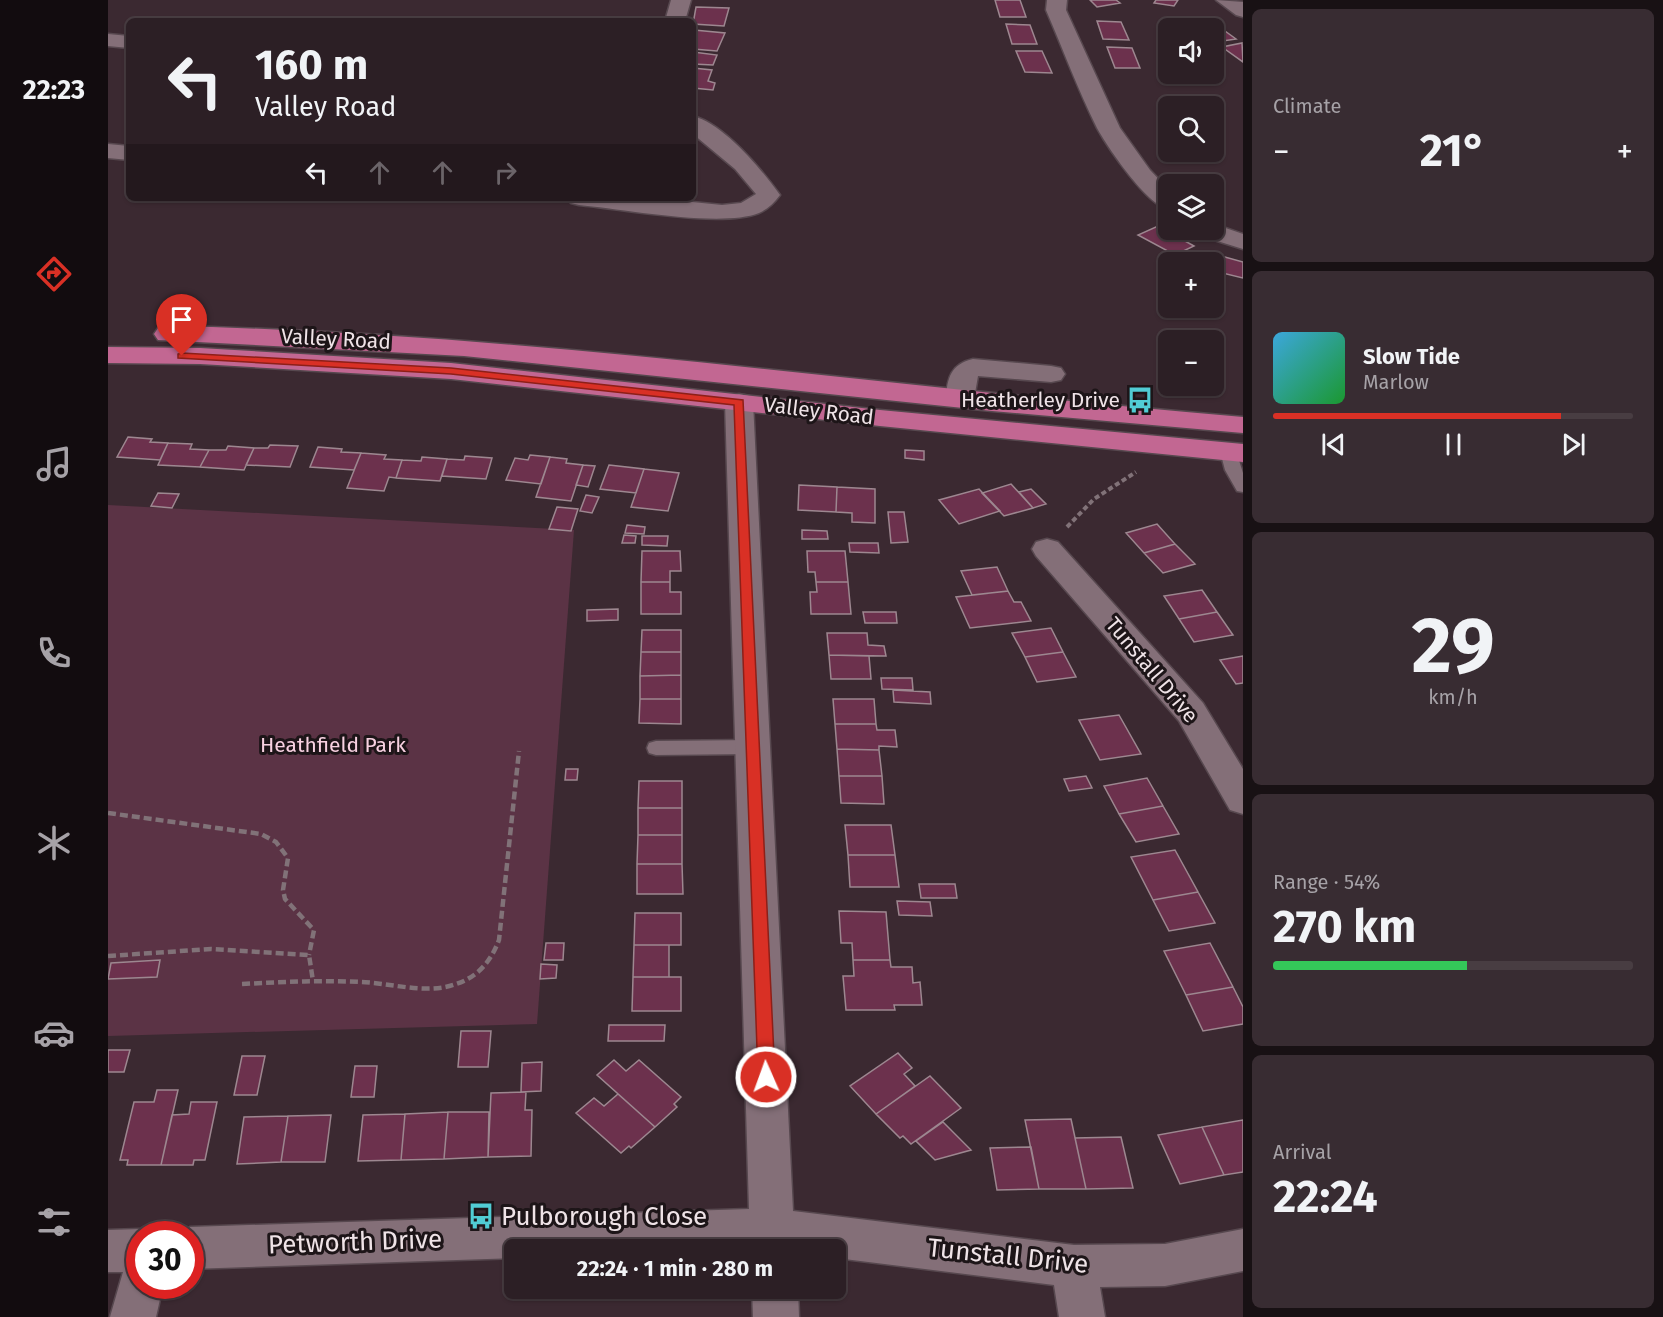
<!DOCTYPE html>
<html lang="en">
<head>
<meta charset="utf-8">
<style>
  body { margin:0; font-family:"Fira Sans",sans-serif; background:#382c32; color:#f1f3f6; height:100vh; display:flex; flex-direction:column; font-size:22px; white-space:nowrap }
  * { box-sizing:border-box; margin:0 }
  p { font-size:20px; color:#a6a2a7 }
  .icon { flex:none; width:33px; height:33px; fill:none; stroke:currentColor; stroke-width:2; stroke-linecap:round; stroke-linejoin:round }
  .map { position:relative; flex:1; overflow:hidden }
  .panel { display:flex; flex-direction:column; gap:9px; padding:9px; background:#181114; width:420px }
  .panel>* { flex:none }
  .banner { position:absolute; left:18px; top:18px; width:570px; height:183px; border-radius:9px; box-shadow:0 2px 4px #0004,0 0 0 2px #483d42; background:#2c1f25; color:#f1f3f6; overflow:hidden }
  .controls { position:absolute; left:1050px; top:18px; display:grid; gap:12px }
  .controls a { display:grid; place-items:center; width:66px; height:66px; border-radius:9px; background:#2c1f25; box-shadow:0 2px 4px #0004,0 0 0 2px #483d42; font-size:30px }
  .speed { position:absolute; left:18px; top:1221px; display:flex; gap:12px; font-size:30px; font-weight:700; text-align:center }
  .speed>* { display:grid; place-content:center; width:78px; height:78px; border-radius:50%; background:#2c1f25; box-shadow:0 2px 4px #0004,0 0 0 2px #483d42; line-height:1 }
  .speed .limit { border:9px solid #d22; background:#fff; color:#111 }
  .pin { position:absolute; display:grid; place-items:center; width:51px; height:51px; color:#fff; margin:-62px -26px; border-radius:50% 50% 50% 0; rotate:-45deg; box-shadow:0 0 6px #0007 }
  .pin .icon { rotate:45deg }
  .me { position:absolute; width:66px; margin:-33px; rotate:358deg; stroke-linejoin:round; filter:drop-shadow(0 0 4px #0008) }
  .turn { display:flex; align-items:center; gap:21px; height:126px; padding:0 30px; font-size:27px }
  .turn .icon { width:78px; height:78px; stroke-width:2.5 }
  .turn b { display:block; font-size:42px; line-height:51px }
  .lanes { display:flex; align-items:center; height:57px; padding:0 30px; background:#0003; justify-content:center; gap:30px; direction:ltr }
  .lanes .off { opacity:.35 }
  .big { font-size:45px; font-weight:700; line-height:1.1 }
  .panel .tile { flex:1; display:flex; flex-direction:column; justify-content:center; gap:9px; min-width:0; padding:0 21px; border-radius:9px; background:#382c32 }
  .panel .dial { align-items:center; gap:0 }
  .dial b { font-size:78px; line-height:1 }
  .song { display:flex; align-items:center; gap:18px }
  .cover { width:72px; height:72px; border-radius:9px; background:linear-gradient(135deg,hsl(200 70% 55%),hsl(130 70% 35%)) }
  .played { height:6px; border-radius:3px; background:linear-gradient(90deg,#d93025 80%,#483d42 80%) }
  .keys { display:flex; justify-content:space-around; direction:ltr }
  .heat { display:flex; justify-content:space-between; align-items:center; font-size:33px; direction:ltr }
  .charge { height:9px; border-radius:4px; background:linear-gradient(90deg,#34c759 54%,#483d42 0) }
  .trip { position:absolute; left:396px; top:1239px; width:342px; height:60px; border-radius:9px; background:#2c1f25; box-shadow:0 2px 4px #0004,0 0 0 2px #483d42; font-weight:700; line-height:60px; text-align:center }
  main { display:flex; flex:1; min-height:0 }
  .tab-bar { display:flex; flex-direction:column; width:108px; justify-content:space-around; align-items:center; background:#120c0f; color:#a6a2a7 }
  .tab-bar .icon { width:42px; height:42px }
  .tab-bar .active { color:#d93025 }
  .tab-bar b { font-size:27px; color:#f1f3f6 }
  .map>svg:first-child { display:block }
  .green { fill:#5b3345 }
  .building { fill:#6c314d; stroke:#9d8790; stroke-width:1.5 }
  .lines { fill:none; stroke-linecap:round; stroke-linejoin:round }
  .lane-casing { stroke:#57484f; stroke-width:3 }
  .street-casing { stroke:#57484f; stroke-width:3 }
  .highway-casing { stroke:#57484f; stroke-width:3 }
  .path-far1 { stroke:#817278; stroke-width:4; stroke-dasharray:5 3; stroke-linecap:butt }
  .path { stroke:#817278; stroke-width:4.5; stroke-dasharray:8 4; stroke-linecap:butt }
  .lane { fill:#846f78; fill-rule:evenodd }
  .street { fill:#846f78; fill-rule:evenodd }
  .highway { fill:#c26792; fill-rule:evenodd }
  .route { fill:#d93025; stroke:#8d1f18; stroke-width:1.5 }
  .labels { text-anchor:middle; dominant-baseline:central; stroke-width:6; stroke-linejoin:round; paint-order:stroke }
  .street-label { font-size:21px; fill:#efe3e7; stroke:#1d1518 }
  .poi-label { font-size:21px; fill:#efe3e7; stroke:#1d1518; text-anchor:end }
  .park-label { font-size:21px; fill:#f8d1e1; stroke:#1d1518 }
  .near-poi-label { font-size:26px; fill:#efe3e7; stroke:#1d1518; text-anchor:start }
  .near-street-label { font-size:26px; fill:#efe3e7; stroke:#1d1518 }
</style>
</head>
<body>
<main>
<nav class="tab-bar">
<b>22:23</b>
<svg class="icon active" aria-label="directions" viewBox="0 0 24 24"><path d="M12 3l9 9-9 9-9-9zM9 14v-3h6M13 9l2 2-2 2"/></svg>
<svg class="icon" aria-label="music" viewBox="0 0 24 24"><path d="M9 18V5l10-2v13"/><circle cx="6" cy="18" r="3"/><circle cx="16" cy="16" r="3"/></svg>
<svg class="icon" aria-label="phone" viewBox="0 0 24 24"><path d="M5 4h4l2 5-3 2q2 4 5 5l2-3 5 2v4C11 20 4 13 5 4z"/></svg>
<svg class="icon" aria-label="climate" viewBox="0 0 24 24"><path d="M12 3v18M4 7l16 10M4 17L20 7"/></svg>
<svg class="icon" aria-label="car" viewBox="0 0 24 24"><path d="M5 17H2v-5l4-1 3-4h7l3 4 3 1v5h-3M9 17h6M6 11h13"/><circle cx="7" cy="17" r="2"/><circle cx="17" cy="17" r="2"/></svg>
<svg class="icon" aria-label="filters" viewBox="0 0 24 24"><path d="M4 7h16M4 17h16"/><circle cx="9" cy="7" r="2"/><circle cx="15" cy="17" r="2"/></svg>
</nav>
<div class="map">
<svg width="1135" height="1317" viewBox="0 0 1135 1317">
  <rect width="100%" height="100%" fill="#3b2931"/>
  <path class="green" d="M0 505 466 530 429 1024 0 1036Z"/>
  <path class="building" d="M887 0H912L918 17H892Z
    M982 0H1008L1012 3 989 7Z
    M1048 0H1070L1066 6 1046 3Z
    M588 7 621 8 616 26 585 24Z
    M1099 18 1128 39 1108 42 1106 28H1088L1080 22Z
    M989 21 1013 22 1021 40 995 39Z
    M898 24 922 25 929 44H904Z
    M586 30 617 33 609 51 585 49Z
    M1134 43 1135 62 1114 47Z
    M999 47 1024 48 1032 68H1007Z
    M908 51H934L944 73 917 72Z
    M585 52 609 55 605 65 585 64Z
    M585 68 604 70 600 81 607 83 605 90 585 88Z
    M1050 226 1086 246 1067 255 1030 235Z
    M1106 254 1135 262V278L1106 271V262H1101Z
    M20 437 44 439 42 442 60 443 52 460 9 457Z
    M60 443 84 444 82 449 101 450 92 467 50 465Z
    M162 445 190 446 182 467 138 465 146 448H160Z
    M120 446 146 448 136 470 92 467 101 450H118Z
    M210 447 234 449 233 452 253 453 246 470 202 467Z
    M797 450 816 451V460L797 458Z
    M253 453 278 455 276 459 294 460 288 478 281 477 276 491 239 488Z
    M422 455 442 457 433 484 398 480 407 458 420 460Z
    M357 456 384 458 378 479 334 476 339 459 356 460Z
    M314 457 339 459 332 481 288 478 294 460 313 461Z
    M442 457 459 459 458 463 475 465 463 501 428 497Z
    M475 465 487 466 480 487 468 485Z
    M501 465 536 469 528 493 492 489Z
    M536 469 571 473 560 511 523 507Z
    M903 484 925 508 896 516 874 493Z
    M691 485 729 487 728 512 690 510Z
    M729 487 767 489V523L744 522V513L728 512Z
    M871 489 892 511 851 524 831 500Z
    M923 489 938 504 925 508 911 492Z
    M50 493 71 494 64 508 43 506Z
    M478 495 491 497 484 513 472 511Z
    M449 507 470 509 463 531 441 529Z
    M780 512H796L800 542 783 543Z
    M1049 524 1067 544 1036 553 1018 533Z
    M519 525 537 527 536 534 517 533Z
    M694 530 719 531 720 539H694Z
    M516 535 528 536 527 543H514Z
    M534 536H560L559 546 534 545Z
    M741 543H770L771 553 742 552Z
    M1067 544 1087 564 1055 573 1036 553Z
    M534 551H572L573 571H562V582H533Z
    M699 551H737L740 582H708L707 572H700Z
    M889 567 900 591 864 595 853 571Z
    M533 582H562V592H573V614H533Z
    M708 582H740L743 614H703L702 592H709Z
    M1094 590 1109 612 1071 619 1056 596Z
    M900 591 906 602H913L923 621 862 628 848 597Z
    M510 609V620L479 621V610Z
    M755 612H788L789 623H757Z
    M1109 612 1125 635 1086 642 1071 619Z
    M943 628 955 652 917 657 904 633Z
    M534 630H573V652H533Z
    M719 633H759L760 645 776 646 778 656 721 655Z
    M533 652H573V675L532 676Z
    M955 652 968 677 929 682 917 657Z
    M721 655 761 656 763 679H723Z
    M1135 656V683L1128 684 1112 660Z
    M573 675V699H532V676Z
    M773 678H804L805 690 774 689Z
    M785 690 822 692 823 704 786 702Z
    M532 699H573V724L531 723Z
    M725 699H766L768 724H727Z
    M1011 715 1033 754 992 760 971 720Z
    M727 724H768L769 730H787L789 747 771 746V750L729 749Z
    M729 749 771 750 774 776H731Z
    M458 769H470L469 780H457Z
    M731 776H774L776 804 733 803Z
    M978 776 984 788 961 791 956 779Z
    M1039 778 1055 806 1011 814 996 786Z
    M531 781H574V808H530Z
    M1055 806 1071 834 1028 842 1011 814Z
    M530 808H574V835H530Z
    M737 825H783L787 855H740Z
    M530 835H574V864H529Z
    M1067 850 1090 892 1045 900 1023 857Z
    M740 855H787L791 887H742Z
    M529 864H574L575 894H529Z
    M811 884H847L849 898H813Z
    M1090 892 1107 923 1061 931 1045 900Z
    M789 901 822 902 824 916 791 915Z
    M731 911 778 912 782 960H745L744 943H733Z
    M527 913H573V945H526Z
    M438 943H456L455 960H436Z
    M1102 943 1125 987 1078 995 1056 951Z
    M526 945H561V977H525Z
    M52 960 49 977 0 979 3 963Z
    M745 960H782L783 967H804L805 983 812 982 814 1005H786L787 1010H738L735 976H746Z
    M433 964 449 965 448 978 432 979Z
    M525 977H573V1011H524Z
    M1125 987 1135 1007V1024L1095 1031 1078 995Z
    M501 1025H557L556 1041H500Z
    M353 1031H383L380 1067H350Z
    M0 1050H22L16 1072H0Z
    M790 1053 804 1068 796 1074 807 1086 768 1114 742 1086Z
    M134 1056H157L149 1095H126Z
    M506 1060 518 1071 531 1060 573 1097 566 1104 569 1107 547 1127 489 1075Z
    M434 1062 433 1091 413 1092 414 1063Z
    M247 1066H269L266 1097H243Z
    M822 1076 853 1108 803 1144 795 1136 792 1138 768 1114Z
    M49 1090H70L53 1165H19L20 1160H12L26 1102H46Z
    M418 1092 417 1110H424L423 1156 380 1157 383 1093Z
    M510 1094 547 1127 523 1148 521 1146 513 1153 468 1113 486 1098 496 1106Z
    M83 1102H109L97 1160H86L85 1165H53L64 1115 81 1114Z
    M340 1112 336 1159 293 1160 297 1114Z
    M340 1112H381L380 1157 336 1159Z
    M297 1114 293 1160 250 1161 255 1115Z
    M223 1115 217 1162H173L180 1116Z
    M180 1116 173 1162 129 1164 136 1117Z
    M963 1119 978 1189H931L917 1120Z
    M1135 1120V1172L1116 1175 1094 1127Z
    M835 1122 863 1150 827 1160 808 1141Z
    M1094 1127 1116 1175 1072 1184 1050 1135Z
    M1013 1137 1025 1188 978 1189 967 1138Z
    M923 1147 931 1189 889 1190 882 1148Z"/>
  <g class="lines">
    <g class="lane-casing">
      <path id="lane" d="M1120 446 1128 451 1135 473V492L1129 491 1117 470 1112 451Z
        M645 740 652 742 654 747 652 752 645 754 548 755 541 753 539 748 541 743 548 741Z"/>
    </g>
    <g class="street-casing">
      <path id="street" d="M563 0H583L577 21H557Z
        M939 0H959L958 10 1012 128 1042 170 1060 189V209C1039 205 1000 148 989 128 970 90 955 49 938 10Z
        M1108 0 1135 2V17L1128 15Z
        M0 34 21 36V48L0 46Z
        M585 116C616 124 654 170 672 195 666 203 660 209 651 213 613 228 515 209 471 205L463 203 459 198H544L614 205 633 203 648 194 627 169 585 134Z
        M0 144 21 146V160L0 158Z
        M1106 224 1135 234V249L1090 235 1087 230H1106Z
        M865 359 943 366 953 368 957 374 953 380 943 382 870 376 866 399 862 405 852 407 842 405 838 399C839 378 843 364 865 359Z
        M631 394 641 396 645 402 685 1211 966 1245 1057 1244 1135 1229V1271L1057 1286 992 1287 997 1317H951L946 1285 728 1258V1250H406V1258L82 1269V1234H66L82 1227 641 1209 617 402 621 396Z
        M939 539 950 542 1095 703 1135 769V814L1122 810 1071 721 928 556 924 549 928 542Z
        M32 1229 47 1234H32V1286H55L48 1317H2L15 1272H0V1230Z
        M644 1288H690L691 1317H645Z"/>
    </g>
    <g class="highway-casing">
      <path id="highway" d="M59 326C419 333 776 387 1135 417V433L884 411 356 356 50 340 46 334 50 328Z
        M0 347 92 348 343 363 772 410 1135 444V462L772 426 343 379 92 364 0 363Z"/>
    </g>
    <path class="path-far1" d="M959 527 986 499 1028 472"/>
    <path class="path" d="M0 813 153 834 168 842 180 858 175 890 177 899 206 930 201 955
      M0 956 103 949 201 955 205 981
      M134 984C174 982 213 980 253 982 283 983 319 995 348 984 370 977 383 961 391 940L411 751"/>
    <use href="#lane" class="lane"/>
    <use href="#street" class="street"/>
    <use href="#highway" class="highway"/>
  </g>
  <path class="route" d="M74 353 343 368 635 400 667 1077 664 1083 658 1085 652 1083 650 1077 626 405 343 374 70 358V354Z"/>
  <defs>
    <g id="bus-bare" transform="scale(2.07)"><path d="M-5-6H5V4H4V6H2V4H-2V6H-4V4H-5ZM-3.5-4V0h7V-4ZM-3.5 1.2v1.5H-2V1.2ZM2 1.2v1.5H3.5V1.2Z" fill="#51ccd4" stroke="#1d1518" stroke-width="2.5" paint-order="stroke"/></g>
  </defs>
  <g fill-rule="evenodd">
    <use href="#bus-bare" x="1032" y="400"/>
    <use href="#bus-bare" x="373" y="1216"/>
  </g>
  <g class="labels">
    <g class="street-label">
      <text transform="translate(228 339) rotate(3)">Valley Road</text>
      <text transform="translate(711 411) rotate(7)">Valley Road</text>
      <text transform="translate(1044 670) rotate(50)">Tunstall Drive</text>
    </g>
    <g class="poi-label">
      <text x="1012" y="400">Heatherley Drive</text>
    </g>
    <g class="park-label">
      <text x="225" y="745">Heathfield Park</text>
    </g>
    <g class="near-poi-label">
      <text x="393" y="1216">Pulborough Close</text>
    </g>
    <g class="near-street-label">
      <text transform="translate(247 1242) rotate(-2)">Petworth Drive</text>
      <text transform="translate(900 1256) rotate(6)">Tunstall Drive</text>
    </g>
  </g>
</svg>
<div class="controls">
<a><svg class="icon" aria-label="sound" viewBox="0 0 24 24"><path d="M4 9h4l5-4v14l-5-4H4zM17 9q2 3 0 6"/></svg></a>
<a><svg class="icon" aria-label="search" viewBox="0 0 24 24"><circle cx="10" cy="10" r="6"/><path d="M15 15l6 6"/></svg></a>
<a><svg class="icon" aria-label="layers" viewBox="0 0 24 24"><path d="M12 4l9 5-9 5-9-5zM3 14l9 5 9-5"/></svg></a>
<a>+</a>
<a>−</a>
</div>
<div class="speed"><div class="limit">30</div></div>
<div class="pin" style="left:74px;top:356px;background:#d93025"><svg class="icon" aria-label="arrive" viewBox="0 0 24 24"><path d="M6 21V4h12l-3 4 3 4H6"/></svg></div>
<svg class="me" style="left:658px;top:1077px" viewBox="-20 -20 40 40"><circle r="17" fill="#d93025" stroke="#fff" stroke-width="3"/><path d="M0-11L8 9 0 5-8 9z" fill="#fff"/></svg>
<div class="trip">22:24 · 1 min · 280 m</div>
<div class="banner">
<div class="turn"><svg class="icon" aria-label="left" viewBox="0 0 24 24"><path d="M17 20v-9H6M10 6l-5 5 5 5"/></svg><div><b>160 m</b>Valley Road</div></div>
<div class="lanes"><svg class="icon" aria-label="left" viewBox="0 0 24 24"><path d="M17 20v-9H6M10 6l-5 5 5 5"/></svg><svg class="icon off" aria-label="ahead" viewBox="0 0 24 24"><path d="M12 20V5M6 11l6-6 6 6"/></svg><svg class="icon off" aria-label="ahead" viewBox="0 0 24 24"><path d="M12 20V5M6 11l6-6 6 6"/></svg><svg class="icon off" aria-label="right" viewBox="0 0 24 24"><path d="M7 20v-9h11M14 6l5 5-5 5"/></svg></div>
</div>
</div>
<section class="panel">
<div class="tile"><p>Climate</p>
<div class="heat"><a>−</a><b class="big">21°</b><a>+</a></div>
</div>
<div class="tile">
<div class="song"><i class="cover"></i><div><b>Slow Tide</b><p>Marlow</p></div></div>
<div class="played"></div>
<div class="keys"><svg class="icon" aria-label="previous" viewBox="0 0 24 24"><path d="M18 5L8 12l10 7zM5 5v14"/></svg><svg class="icon" aria-label="pause" viewBox="0 0 24 24"><path d="M8 5v14M16 5v14"/></svg><svg class="icon" aria-label="next" viewBox="0 0 24 24"><path d="M6 5l10 7-10 7zM19 5v14"/></svg></div>
</div>
<div class="tile dial"><b>29</b><p>km/h</p></div>
<div class="tile"><p>Range · 54%</p><b class="big">270 km</b><div class="charge"></div></div>
<div class="tile"><p>Arrival</p><b class="big">22:24</b></div>
</section>
</main>
</body>
</html>
